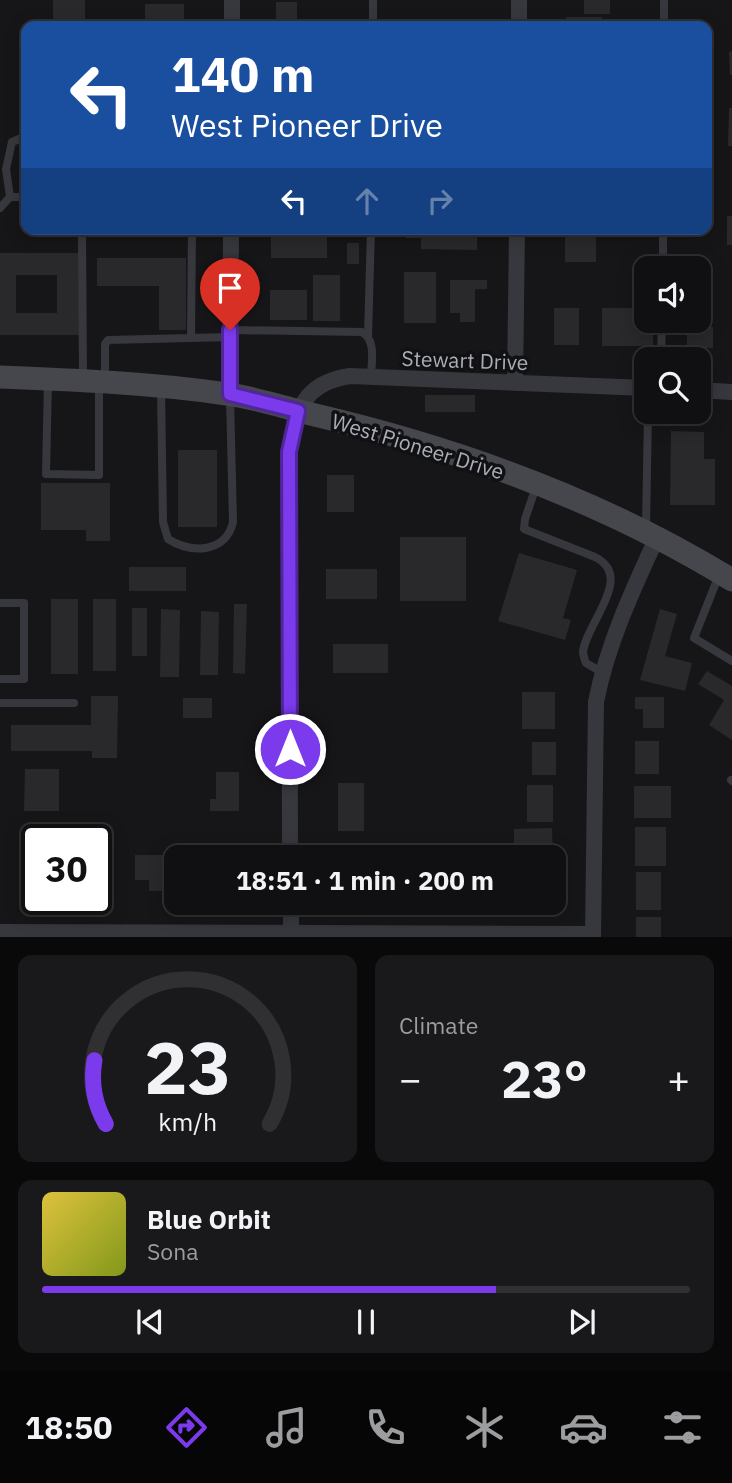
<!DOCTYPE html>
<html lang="en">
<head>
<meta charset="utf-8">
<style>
  body { margin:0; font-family:"IBM Plex Sans",sans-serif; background:#19191b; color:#f1f3f6; height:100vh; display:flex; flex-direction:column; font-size:26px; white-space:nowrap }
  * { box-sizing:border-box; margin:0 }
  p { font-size:23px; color:#9c9d9f }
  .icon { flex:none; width:38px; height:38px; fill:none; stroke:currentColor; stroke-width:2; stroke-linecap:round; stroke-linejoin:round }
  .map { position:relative; height:937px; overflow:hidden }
  .drawer { display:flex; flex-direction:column; gap:18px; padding:18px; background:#09090a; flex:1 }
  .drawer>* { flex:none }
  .banner { position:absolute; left:21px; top:21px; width:691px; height:214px; border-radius:14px; box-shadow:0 4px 18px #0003,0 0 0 2px #303032; background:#1a4fa0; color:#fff; overflow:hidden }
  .buttons { position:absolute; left:634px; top:256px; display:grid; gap:14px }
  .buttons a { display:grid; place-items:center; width:77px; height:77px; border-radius:14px; background:#101012; box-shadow:0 4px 18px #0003,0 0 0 2px #303032; font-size:35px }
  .speed { position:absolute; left:21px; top:824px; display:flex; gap:14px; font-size:35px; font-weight:700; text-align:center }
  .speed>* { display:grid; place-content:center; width:91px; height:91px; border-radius:50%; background:#101012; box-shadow:0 4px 18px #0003,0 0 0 2px #303032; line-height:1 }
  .speed .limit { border:4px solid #111; border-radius:10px; background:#fff; color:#111 }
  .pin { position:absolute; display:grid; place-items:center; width:60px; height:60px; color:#fff; margin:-72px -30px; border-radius:50% 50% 50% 0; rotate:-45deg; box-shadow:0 0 7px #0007 }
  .pin .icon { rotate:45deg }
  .me { position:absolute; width:77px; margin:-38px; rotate:0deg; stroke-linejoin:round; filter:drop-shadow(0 0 5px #0008) }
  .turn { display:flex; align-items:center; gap:24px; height:147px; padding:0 35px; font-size:32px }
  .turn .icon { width:91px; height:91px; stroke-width:2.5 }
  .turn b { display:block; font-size:49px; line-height:60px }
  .lanes { display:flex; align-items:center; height:66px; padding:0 35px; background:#0003; justify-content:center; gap:35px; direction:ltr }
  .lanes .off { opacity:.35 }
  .big { font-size:52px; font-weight:700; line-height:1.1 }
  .drawer .widget { flex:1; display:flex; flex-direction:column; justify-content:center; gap:10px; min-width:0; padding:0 24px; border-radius:14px; background:#19191b }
  .drawer .dial { align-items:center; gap:0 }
  .dial svg { height:182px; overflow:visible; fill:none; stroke:#303032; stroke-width:7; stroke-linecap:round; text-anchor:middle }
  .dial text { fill:#f1f3f6; stroke:none }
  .song { display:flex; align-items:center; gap:21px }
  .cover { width:84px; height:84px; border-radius:10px; background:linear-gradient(135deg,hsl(50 70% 55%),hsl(70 70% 35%)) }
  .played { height:7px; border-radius:4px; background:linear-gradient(90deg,#7c3aed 70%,#303032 70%) }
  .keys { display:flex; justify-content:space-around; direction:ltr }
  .heat { display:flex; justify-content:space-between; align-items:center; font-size:38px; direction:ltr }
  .drawer .tiles { flex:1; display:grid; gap:18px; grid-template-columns:1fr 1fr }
  .widget:last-child { grid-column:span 2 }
  .trip { position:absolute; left:164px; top:845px; width:402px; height:70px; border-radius:14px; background:#101012; box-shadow:0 4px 18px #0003,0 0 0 2px #303032; font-weight:700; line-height:70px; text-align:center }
  .menu { display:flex; height:112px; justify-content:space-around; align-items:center; background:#060607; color:#9c9d9f }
  .menu .icon { width:49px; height:49px }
  .menu .selected { color:#7c3aed }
  .menu b { font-size:32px; color:#f1f3f6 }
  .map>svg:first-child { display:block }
  .building { fill:#29292c; fill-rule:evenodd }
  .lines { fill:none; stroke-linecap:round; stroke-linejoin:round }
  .service { stroke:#37383d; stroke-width:8 }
  .minor { stroke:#37383d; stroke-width:16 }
  .secondary { stroke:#45474d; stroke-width:23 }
  .route-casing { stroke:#51269a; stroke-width:18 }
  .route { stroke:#7c3aed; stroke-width:12 }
  .labels { text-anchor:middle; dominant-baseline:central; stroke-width:7; stroke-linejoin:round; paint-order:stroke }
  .street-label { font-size:21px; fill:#a8adb8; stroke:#111113 }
</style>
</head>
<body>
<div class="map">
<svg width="732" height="937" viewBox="0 0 732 937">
  <rect width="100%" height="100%" fill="#161618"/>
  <path class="building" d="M53 0H85V19H53Z
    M584 0H610V14H584Z
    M276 2H297V26H276Z
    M145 4H184V26H145Z
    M566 17H602V26H566Z
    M732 51V75H730L729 52Z
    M729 108H732V146H728Z
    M727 216H732V245H727Z
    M271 229H327V258H271Z
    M406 229H477V250L421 249V238H406Z
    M565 235H596V262H565Z
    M347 243H359V264H347Z
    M0 253H80V335H0ZM16 275H57V313H16Z
    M97 258H186V330H159V286H97Z
    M404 272H436V323H404Z
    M313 275H340V321H313Z
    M450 280H487V289H475V322H460V313H450Z
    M270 290H307V320H270Z
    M554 308H579V345H554Z
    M602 308H646V320H653V346H602Z
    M687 327H713V348H687Z
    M425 395H475V412H425Z
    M671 431 704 432V459H715V505H670Z
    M178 450H217V527H178Z
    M327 475H354V512H327Z
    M41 483H110V541H86V530H41Z
    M400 537H466V601H400Z
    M519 553 577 570 563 618 571 620 565 640 498 621Z
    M129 567H186V591H129Z
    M326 569H377V599H326Z
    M51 599H78V674H51Z
    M93 599H116V671H93Z
    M234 604H247L245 674 233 673Z
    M132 608H147V656H132Z
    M161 609 180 610 179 677H160Z
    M660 609 677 614 665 656 692 663 685 691 640 680Z
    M201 611 219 612 218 675H200Z
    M333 644H388V673H333Z
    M707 671 732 686V740L709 725 724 700 698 684Z
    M522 692H555V729H522Z
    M91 696H118L117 758H92V751H11V725H91Z
    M635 697H664V728H643V709H635Z
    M183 698H212V718H183Z
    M635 741H659V774H635Z
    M532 742H556V775H532Z
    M25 769H59V811H24Z
    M216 772H239V811H210V799H216Z
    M338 783H364V831H338Z
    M527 785H553V822H527Z
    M634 786H671V818H634Z
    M635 827H666V866H635Z
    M552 828 553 858H514V829Z
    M227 851H249V858H227Z
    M183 852H220V858H183Z
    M135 855H172V891H149V880H135Z
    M636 872H661V910H636Z
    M636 917H661V937H636Z"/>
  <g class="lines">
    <path class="service" d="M373 0V26
      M664 26V0
      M10 197 6 169 12 142 26 136
      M0 208 10 197H26
      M82 229 83 378
      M663 268V229
      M230 330 362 332C377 341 371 363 371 378
      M368 336 371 229
      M191 338 192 229
      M661 359 662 320
      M105 379V344L108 340 230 337
      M48 382 46 474 99 475V385
      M161 389 163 522 168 539C192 554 226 553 233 522L230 397
      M536 487 525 519 524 529 595 557C635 577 586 623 583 652 583 653 585 662 586 663L603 673
      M646 529 648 411
      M719 575 694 638 732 661
      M0 603H24V679H0
      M0 703H74
      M731 780 732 781"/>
    <path class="minor" d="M232 26V0
      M519 26V0
      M515 383 517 229
      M698 390 732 392
      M230 394 231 229
      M290 858 289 452C297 411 302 383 350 376L646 388
      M291 903V937
      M0 932 593 934
      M593 937 596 702C607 645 633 589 657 537"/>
    <path class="secondary" d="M0 377C76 380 152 383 227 394 257 398 286 408 315 415 460 449 605 502 732 580"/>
  </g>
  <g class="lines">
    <g class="route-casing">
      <path id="route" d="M230 330V394L298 411 289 452 290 749"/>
    </g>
    <use href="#route" class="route"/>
  </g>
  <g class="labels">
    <g class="street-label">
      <text transform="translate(465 360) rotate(2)">Stewart Drive</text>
      <text transform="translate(418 446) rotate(17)">West Pioneer Drive</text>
    </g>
  </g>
</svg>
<div class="buttons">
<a><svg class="icon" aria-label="sound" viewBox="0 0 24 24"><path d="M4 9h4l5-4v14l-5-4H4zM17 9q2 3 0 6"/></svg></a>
<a><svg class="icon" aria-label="search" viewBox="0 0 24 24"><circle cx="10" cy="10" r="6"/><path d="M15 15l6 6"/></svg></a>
</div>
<div class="speed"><div class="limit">30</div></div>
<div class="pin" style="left:230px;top:330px;background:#d93025"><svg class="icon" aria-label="arrive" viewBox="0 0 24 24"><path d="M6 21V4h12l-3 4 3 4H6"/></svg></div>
<svg class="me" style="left:290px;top:749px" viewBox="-20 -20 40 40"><circle r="17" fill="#7c3aed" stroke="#fff" stroke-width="3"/><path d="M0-11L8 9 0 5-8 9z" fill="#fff"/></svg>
<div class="trip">18:51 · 1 min · 200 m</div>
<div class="banner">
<div class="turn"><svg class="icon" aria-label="left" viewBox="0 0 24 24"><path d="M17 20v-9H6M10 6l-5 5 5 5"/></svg><div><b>140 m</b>West Pioneer Drive</div></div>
<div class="lanes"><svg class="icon" aria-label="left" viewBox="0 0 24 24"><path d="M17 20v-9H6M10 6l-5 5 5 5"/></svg><svg class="icon off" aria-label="ahead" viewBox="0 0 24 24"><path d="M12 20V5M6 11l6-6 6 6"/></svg><svg class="icon off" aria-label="right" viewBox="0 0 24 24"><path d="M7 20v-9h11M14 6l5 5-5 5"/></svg></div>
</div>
</div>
<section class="drawer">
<div class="tiles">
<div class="widget dial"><svg viewBox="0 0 100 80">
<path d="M14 69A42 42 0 1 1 86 69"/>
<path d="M14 69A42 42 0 0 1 9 41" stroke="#7c3aed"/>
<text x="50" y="56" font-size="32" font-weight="700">23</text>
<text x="50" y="72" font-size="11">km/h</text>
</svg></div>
<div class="widget"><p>Climate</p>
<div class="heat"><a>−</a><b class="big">23°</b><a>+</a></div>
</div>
<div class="widget">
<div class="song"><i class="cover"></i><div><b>Blue Orbit</b><p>Sona</p></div></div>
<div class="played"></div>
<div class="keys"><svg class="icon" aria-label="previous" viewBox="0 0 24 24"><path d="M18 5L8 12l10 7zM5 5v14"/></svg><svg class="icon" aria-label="pause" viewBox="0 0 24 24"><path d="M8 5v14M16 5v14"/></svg><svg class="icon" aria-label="next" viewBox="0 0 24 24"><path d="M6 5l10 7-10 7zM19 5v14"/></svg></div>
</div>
</div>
</section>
<nav class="menu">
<b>18:50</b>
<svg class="icon selected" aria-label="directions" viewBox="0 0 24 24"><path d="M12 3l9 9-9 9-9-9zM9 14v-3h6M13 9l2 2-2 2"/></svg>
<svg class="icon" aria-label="music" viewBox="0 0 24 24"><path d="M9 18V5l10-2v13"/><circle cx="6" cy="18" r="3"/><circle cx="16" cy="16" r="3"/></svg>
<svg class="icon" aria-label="phone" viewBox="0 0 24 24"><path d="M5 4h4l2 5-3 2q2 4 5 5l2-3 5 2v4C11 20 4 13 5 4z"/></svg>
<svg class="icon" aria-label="climate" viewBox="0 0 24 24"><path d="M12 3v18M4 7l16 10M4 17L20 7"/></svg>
<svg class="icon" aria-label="car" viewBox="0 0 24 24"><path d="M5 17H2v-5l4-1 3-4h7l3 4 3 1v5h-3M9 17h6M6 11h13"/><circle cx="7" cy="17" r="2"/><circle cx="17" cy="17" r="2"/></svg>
<svg class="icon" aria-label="filters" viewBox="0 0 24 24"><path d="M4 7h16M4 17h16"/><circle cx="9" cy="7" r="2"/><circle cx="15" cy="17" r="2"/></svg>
</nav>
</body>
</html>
